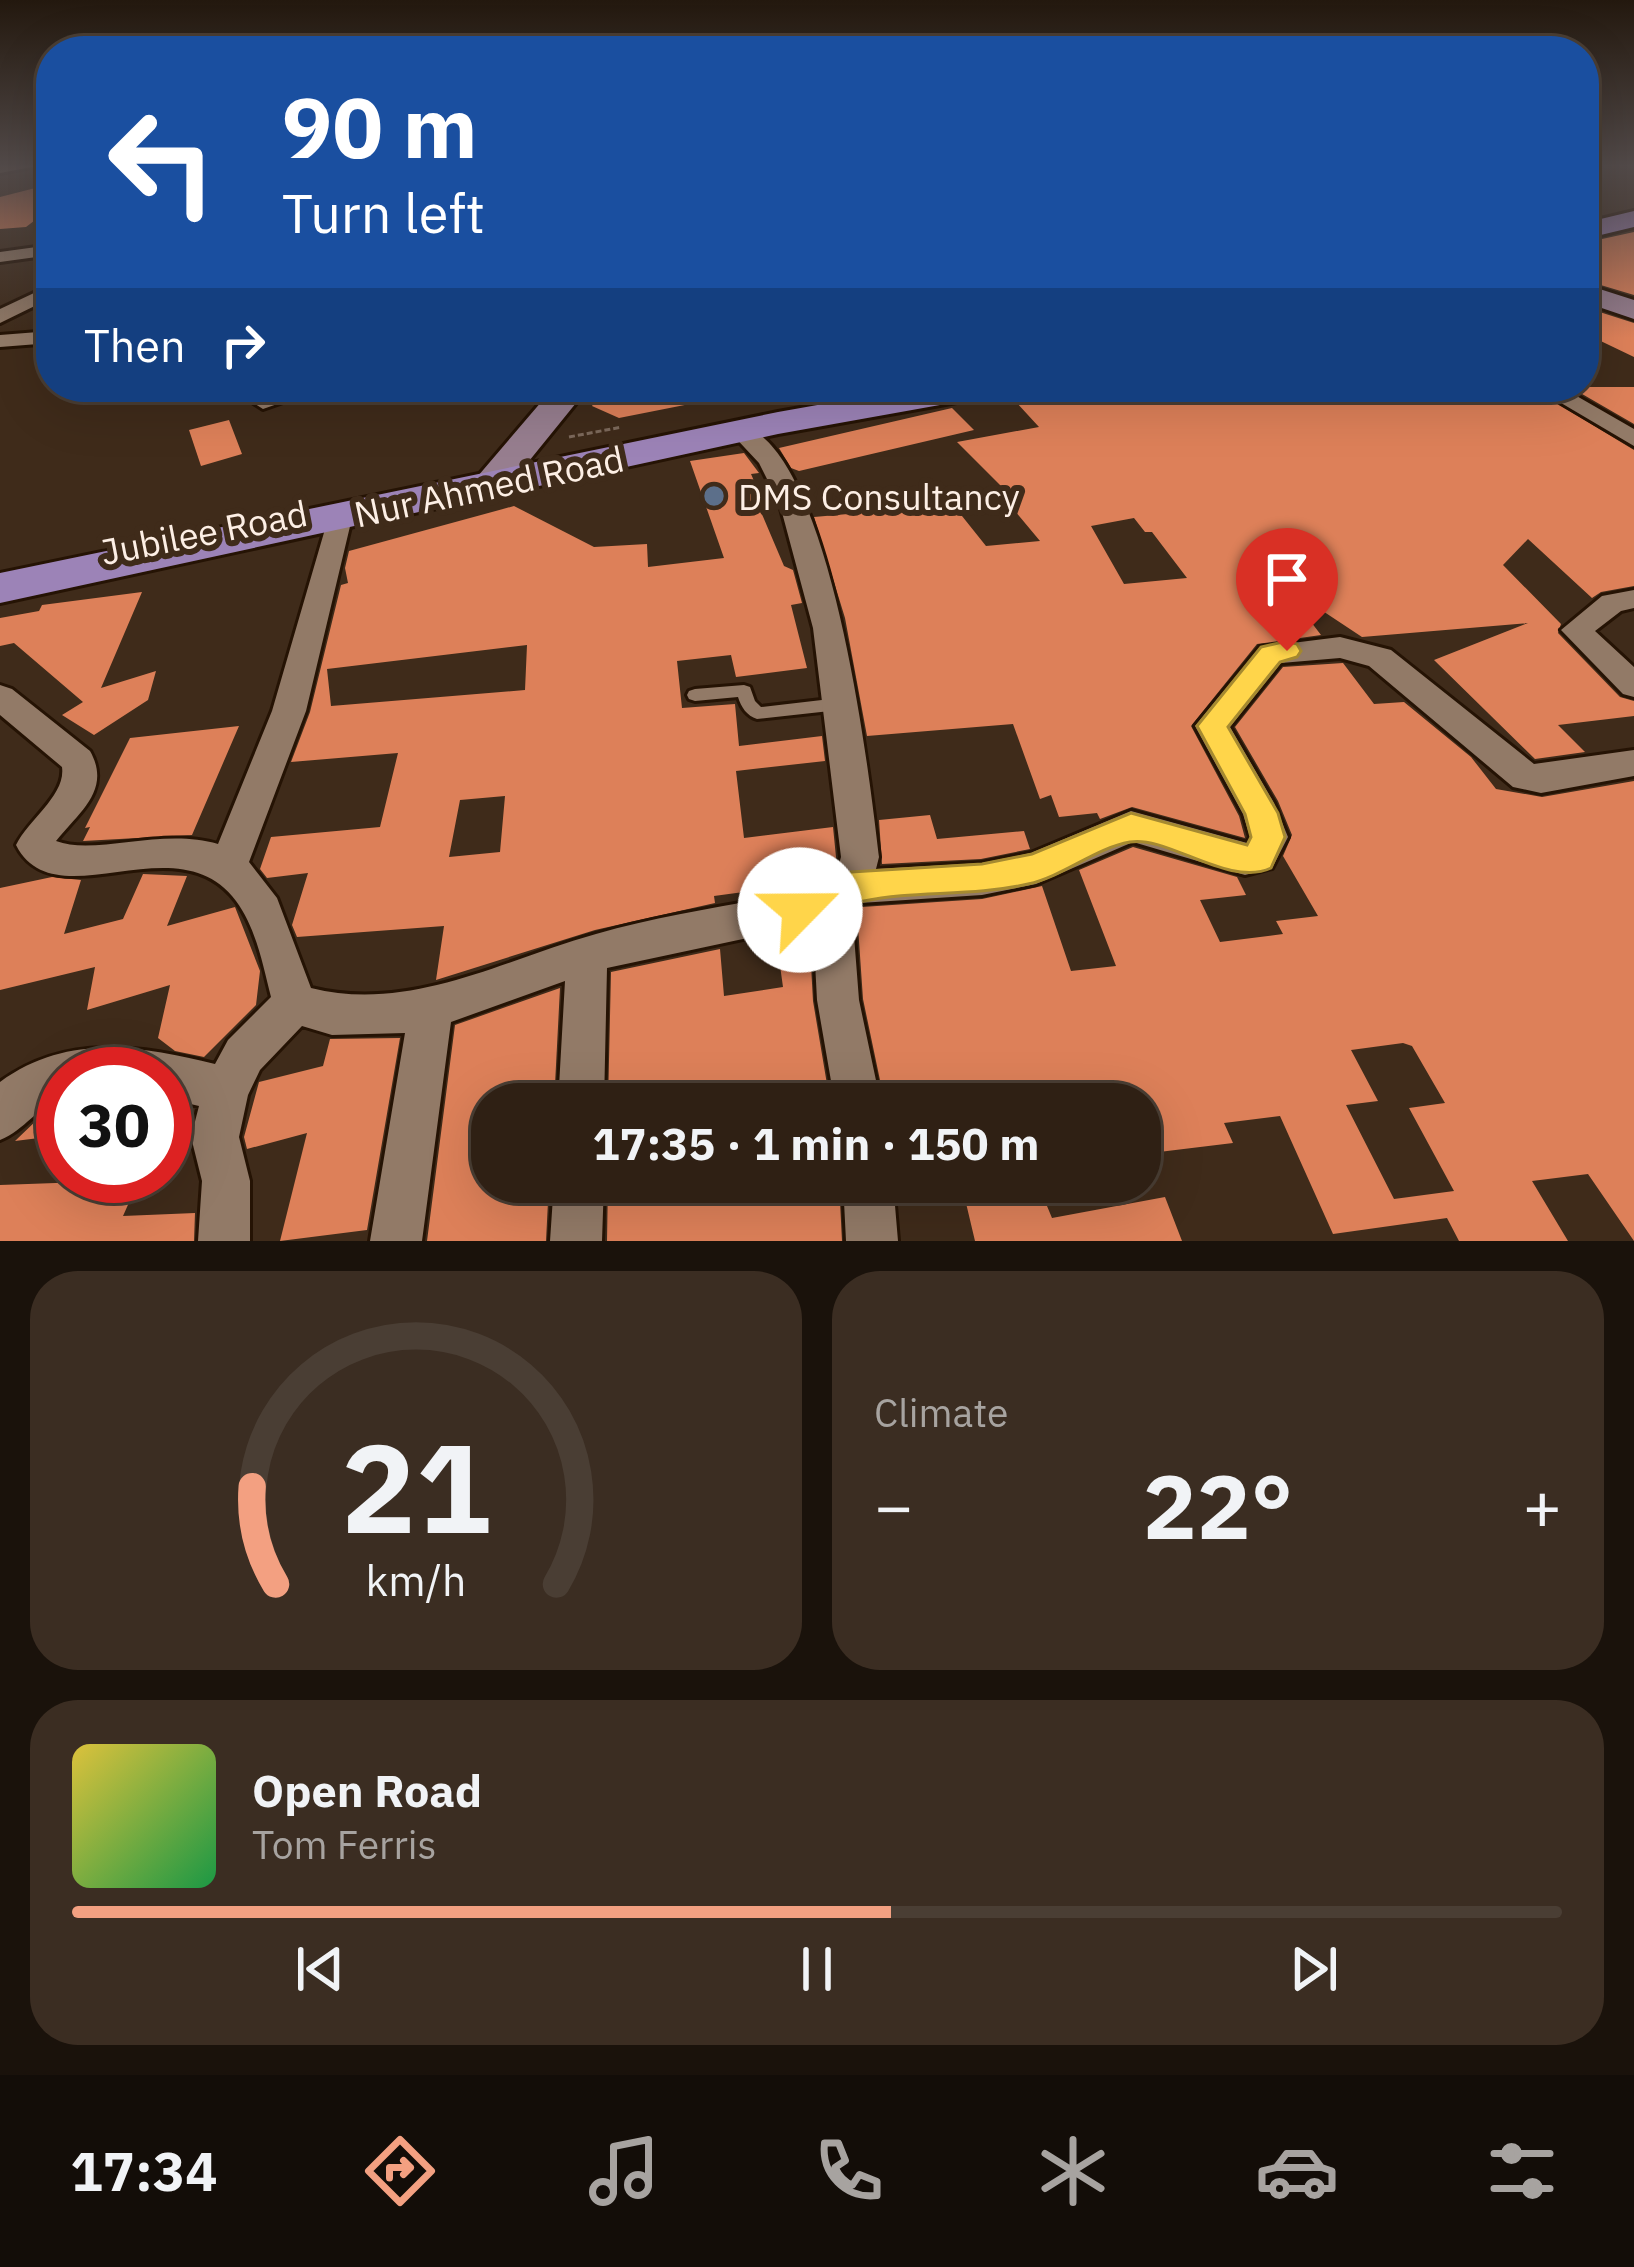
<!DOCTYPE html>
<html lang="en">
<head>
<meta charset="utf-8">
<style>
  body { margin:0; font-family:"IBM Plex Sans",sans-serif; background:#3b2d22; color:#f1f3f6; height:100vh; display:flex; flex-direction:column; font-size:45px; white-space:nowrap }
  * { box-sizing:border-box; margin:0 }
  p { font-size:39px; color:#a7a3a0 }
  .icon { flex:none; width:66px; height:66px; fill:none; stroke:currentColor; stroke-width:2; stroke-linecap:round; stroke-linejoin:round }
  .map { position:relative; height:1241px; overflow:hidden }
  .side { display:flex; flex-direction:column; gap:30px; padding:30px; background:#1a120b; flex:1 }
  .side>* { flex:none }
  .banner { position:absolute; left:36px; top:36px; width:1563px; height:366px; border-radius:48px; box-shadow:0 12px 48px #0002,0 0 0 3px #4a3e34; background:#1a4fa0; color:#fff; overflow:hidden }
  .speed { position:absolute; left:36px; top:1047px; display:flex; gap:24px; font-size:60px; font-weight:700; text-align:center }
  .speed>* { display:grid; place-content:center; width:156px; height:156px; border-radius:50%; background:#2f2014; box-shadow:0 12px 48px #0002,0 0 0 3px #4a3e34; line-height:1 }
  .speed .limit { border:18px solid #d22; background:#fff; color:#111 }
  .pin { position:absolute; display:grid; place-items:center; width:102px; height:102px; color:#fff; margin:-123px -51px; border-radius:50% 50% 50% 0; rotate:-45deg; box-shadow:0 0 12px #0007 }
  .pin .icon { rotate:45deg }
  .me { position:absolute; width:132px; margin:-66px; rotate:67deg; stroke-linejoin:round; filter:drop-shadow(0 0 9px #0008) }
  .turn { display:flex; align-items:center; gap:42px; height:252px; padding:0 48px; font-size:54px }
  .turn .icon { width:156px; height:156px; stroke-width:2.5 }
  .turn b { display:block; font-size:84px; line-height:102px }
  .then { display:flex; align-items:center; height:114px; padding:0 48px; background:#0003; gap:24px; font-size:45px }
  .big { font-size:90px; font-weight:700; line-height:1.1 }
  .side .tile { flex:1; display:flex; flex-direction:column; justify-content:center; gap:18px; min-width:0; padding:0 42px; border-radius:48px; background:#3b2d22 }
  .side .dial { align-items:center; gap:0 }
  .dial svg { height:312px; overflow:visible; fill:none; stroke:#4a3e34; stroke-width:7; stroke-linecap:round; text-anchor:middle }
  .dial text { fill:#f1f3f6; stroke:none }
  .song { display:flex; align-items:center; gap:36px }
  .cover { width:144px; height:144px; border-radius:18px; background:linear-gradient(135deg,hsl(50 70% 55%),hsl(140 70% 35%)) }
  .played { height:12px; border-radius:6px; background:linear-gradient(90deg,#f3a081 55%,#4a3e34 55%) }
  .keys { display:flex; justify-content:space-around; direction:ltr }
  .heat { display:flex; justify-content:space-between; align-items:center; font-size:66px; direction:ltr }
  .side .tiles { flex:1; display:grid; gap:30px; grid-template-columns:1fr 1fr }
  .tile:last-child { grid-column:span 2 }
  .trip { position:absolute; left:471px; top:1083px; width:690px; height:120px; border-radius:48px; background:#2f2014; box-shadow:0 12px 48px #0002,0 0 0 3px #4a3e34; font-weight:700; line-height:120px; text-align:center }
  .tabs { display:flex; height:192px; justify-content:space-around; align-items:center; background:#130d08; color:#a7a3a0 }
  .tabs .icon { width:84px; height:84px }
  .tabs .current { color:#f3a081 }
  .tabs b { font-size:54px; color:#f1f3f6 }
  .map>svg:first-child { display:block }
  .building { fill:#dd8059; fill-rule:evenodd }
  .lines { fill:none; stroke-linecap:round; stroke-linejoin:round }
  .service-casing { stroke:#251304; stroke-width:6 }
  .minor-casing { stroke:#251304; stroke-width:6 }
  .secondary-casing { stroke:#251304; stroke-width:6 }
  .primary-casing { stroke:#251304; stroke-width:6 }
  .path { stroke:#7c695b; stroke-width:3; stroke-dasharray:6 3; stroke-linecap:butt }
  .service { fill:#927a67; fill-rule:evenodd }
  .minor { fill:#927a67; fill-rule:evenodd }
  .secondary { fill:#977e8f; fill-rule:evenodd }
  .primary { fill:#9c83b7; fill-rule:evenodd }
  .route { fill:#ffd54a; stroke:#a68a30; stroke-width:3 }
  .service-dot { fill:#5c6f8a; stroke:#3f2b1a; stroke-width:4.5 }
  .labels { text-anchor:middle; dominant-baseline:central; stroke-width:12; stroke-linejoin:round; paint-order:stroke }
  .street-label { font-size:36px; fill:#fdefe5; stroke:#3f2b1a }
  .poi-label { font-size:36px; fill:#fdefe5; stroke:#3f2b1a; text-anchor:start }
</style>
</head>
<body>
<div class="map">
<svg width="1634" height="1241" viewBox="0 0 1634 1241">
  <rect width="100%" height="100%" fill="#3f2b1a"/>
  <path class="building" d="M51 184V208L26 227 0 229V197Z
    M1634 232V295L1584 280V243Z
    M1584 307 1634 323V357L1584 333Z
    M604 387H719L720 398 619 418 592 406Z
    M1028 387H1530L1634 450V586L1601 592 1592 598 1528 539 1503 565 1561 624 1558 633 1620 697 1634 701V716L1558 725 1585 752 1535 759 1434 660 1528 623 1362 637 1282 584 1321 635 1257 644 1191 726 1239 816 1245 838 1132 807 1100 819 1097 813 1059 817 1051 795 1040 799 1013 724 867 736 845 618 814 517 882 511 872 493 900 500 942 491 986 546 1040 541 1009 504 1017 502 957 442 1039 427 1006 391ZM1134 518 1145 532H1152L1187 578 1124 584 1091 526Z
    M1570 387H1634V424Z
    M952 408 974 430 799 471 791 468 779 448Z
    M229 420 242 454 201 466 189 430Z
    M744 453 759 473 751 474 767 511 761 512 784 566 793 570 802 603 791 605 807 668 736 677 731 655 677 661 682 708 735 704 739 746 822 736 825 761 736 771 744 838 833 827 836 857 832 870 749 878 751 891 714 896 715 903 595 930 436 980 444 926 297 937 292 925 308 873 267 878 260 869 271 837 380 827 398 753 291 762 310 712 341 585 348 583 345 568 349 551 514 506 594 547 647 544 648 567 724 558 690 461ZM527 645 525 690 331 706 327 669ZM505 796 500 852 449 857 460 800Z
    M142 592 101 688 156 671 148 700 94 735 62 715 83 702 14 643 0 646V618L39 611 42 605Z
    M1343 663 1374 704 1404 702 1471 757 1496 789 1542 797 1634 781V1241L1588 1174 1532 1181 1568 1241H1459L1447 1218 1333 1234 1280 1116 1224 1123 1233 1143 1159 1152 1142 1104H885L863 999 857 912 862 907 982 899 1042 886 1071 971 1116 966 1079 870 1133 847 1237 877 1246 895 1200 900 1220 942 1283 934 1276 921 1318 916 1283 856 1292 835 1278 801 1235 727 1283 667ZM1403 1043 1412 1046 1445 1103 1409 1108 1454 1191 1394 1199 1346 1105 1378 1101 1351 1050Z
    M239 726 192 835 83 841 90 827 85 828 130 738Z
    M930 815 937 839 1024 831 1030 849 981 859 882 864 879 820Z
    M143 874 187 876 167 926 235 907 260 971 256 1005 204 1057 175 1051 158 1038 170 985 87 1010 95 967 0 990V888L52 877 81 880 64 934 123 919Z
    M809 929 813 1001 830 1102 755 1104 754 1094 700 1104H608L611 972 720 949 724 996 783 987 776 937Z
    M560 988 554 1104H492V1182H549L546 1241H427L455 1025Z
    M400 1038 367 1230 280 1241 307 1133 247 1149 244 1137 259 1082 323 1066 330 1039Z
    M63 1102V1135L15 1141 41 1116Z
    M139 1180 123 1216 195 1213 194 1241H0V1185Z
    M608 1182H839L842 1241H607Z
    M961 1182H1037L1052 1218 1165 1197 1182 1241H975Z"/>
  <g class="lines">
    <g class="service-casing">
      <path id="service" d="M744 685 750 687 755 701 761 707 839 698 845 700 847 704 845 708 839 710 757 719C747 716 741 707 738 697L695 701 689 699 687 695 689 691 695 689Z"/>
    </g>
    <g class="minor-casing">
      <path id="minor" d="M47 164 0 173V165Z
        M51 245V255L0 262V252Z
        M51 285V298L0 323V309Z
        M51 331V343L0 347V335Z
        M291 387H326L263 409 252 402Z
        M1534 387H1561L1634 429V446Z
        M742 425C832 451 869 773 879 857L876 869 982 863 1031 853 1131 811 1247 843 1250 837 1243 814 1195 726 1260 647 1340 637 1391 650 1534 764 1634 750V776L1541 793 1513 787 1369 666 1340 658 1281 663 1230 727 1274 803 1288 837 1272 868 1245 875 1133 842 1036 884 982 895 860 903 852 910 859 1000 881 1104H835L817 1000 813 924 607 968 604 1104H558L565 981 451 1022 422 1241H370L405 1033 332 1035 302 1026 260 1070 248 1095 239 1137 250 1181V1241H198L202 1181 191 1137 199 1106 165 1098V1074H63V1097C37 1107 25 1130 0 1140V1082C67 1033 140 1046 215 1064L228 1040 271 997C263 965 256 928 236 901 177 821 55 922 16 845 29 819 66 795 62 767L0 715V685L12 689 90 751C112 790 79 812 56 841 95 856 162 827 218 844L272 711 330 512 339 510 352 518 306 711 249 862 277 898 311 988C410 1013 503 960 596 934 670 913 747 903 822 888L835 877 841 857 813 628 780 505 759 463 730 432Z
        M1634 590V608L1621 611 1595 631 1634 667V697L1623 694 1561 630 1602 596Z
        M554 1182H604L602 1241H550Z
        M843 1182H893L898 1241H846Z"/>
    </g>
    <g class="secondary-casing">
      <path id="secondary" d="M1584 284 1634 300V319L1584 302Z
        M554 387H589L504 492H478L472 484 478 476Z"/>
    </g>
    <g class="primary-casing">
      <path id="primary" d="M1634 211V227L1584 239V223Z
        M919 387H997L991 394 979 398 778 434 0 603V573L778 412Z"/>
    </g>
    <path class="path" d="M569 437 622 427"/>
    <use href="#service" class="service"/>
    <use href="#minor" class="minor"/>
    <use href="#secondary" class="secondary"/>
    <use href="#primary" class="primary"/>
  </g>
  <linearGradient id="sky" x2="0" y2="1"><stop stop-color="#23180e"/><stop offset="0.49" stop-color="#524a49"/><stop offset="1" stop-color="#524a49" stop-opacity="0"/></linearGradient>
  <rect width="1634" height="338" fill="url(#sky)"/>
  <path class="route" d="M1287 641 1297 644 1301 651 1297 657 1280 662 1228 727 1278 813 1285 837 1271 868C1229 888 1167 835 1130 842 1095 848 1064 876 1028 884 972 897 914 890 864 901 837 907 821 933 787 921L782 910 787 899 823 889 851 872 982 864 1032 854 1131 813 1247 845 1251 837 1245 814 1197 726 1261 647Z"/>
  <circle class="service-dot" cx="714" cy="496" r="12"/>
  <g class="labels">
    <g class="street-label">
      <text transform="translate(489 486) rotate(-12)">Nur Ahmed Road</text>
      <text transform="translate(204 532) rotate(-11)">Jubilee Road</text>
    </g>
    <g class="poi-label">
      <text x="738" y="496">DMS Consultancy</text>
    </g>
  </g>
</svg>
<div class="speed"><div class="limit">30</div></div>
<div class="pin" style="left:1287px;top:651px;background:#d93025"><svg class="icon" aria-label="arrive" viewBox="0 0 24 24"><path d="M6 21V4h12l-3 4 3 4H6"/></svg></div>
<svg class="me" style="left:800px;top:910px" viewBox="-20 -20 40 40"><circle r="19" fill="#fff"/><path d="M0-13L10 11 0 6-10 11z" fill="#ffd54a"/></svg>
<div class="trip">17:35 · 1 min · 150 m</div>
<div class="banner">
<div class="turn"><svg class="icon" aria-label="left" viewBox="0 0 24 24"><path d="M17 20v-9H6M10 6l-5 5 5 5"/></svg><div><b>90 m</b>Turn left</div></div>
<div class="then">Then<svg class="icon" aria-label="right" viewBox="0 0 24 24"><path d="M7 20v-9h11M14 6l5 5-5 5"/></svg></div>
</div>
</div>
<section class="side">
<div class="tiles">
<div class="tile dial"><svg viewBox="0 0 100 80">
<path d="M14 69A42 42 0 1 1 86 69"/>
<path d="M14 69A42 42 0 0 1 8 44" stroke="#f3a081"/>
<text x="50" y="56" font-size="32" font-weight="700">21</text>
<text x="50" y="72" font-size="11">km/h</text>
</svg></div>
<div class="tile"><p>Climate</p>
<div class="heat"><a>−</a><b class="big">22°</b><a>+</a></div>
</div>
<div class="tile">
<div class="song"><i class="cover"></i><div><b>Open Road</b><p>Tom Ferris</p></div></div>
<div class="played"></div>
<div class="keys"><svg class="icon" aria-label="previous" viewBox="0 0 24 24"><path d="M18 5L8 12l10 7zM5 5v14"/></svg><svg class="icon" aria-label="pause" viewBox="0 0 24 24"><path d="M8 5v14M16 5v14"/></svg><svg class="icon" aria-label="next" viewBox="0 0 24 24"><path d="M6 5l10 7-10 7zM19 5v14"/></svg></div>
</div>
</div>
</section>
<nav class="tabs">
<b>17:34</b>
<svg class="icon current" aria-label="directions" viewBox="0 0 24 24"><path d="M12 3l9 9-9 9-9-9zM9 14v-3h6M13 9l2 2-2 2"/></svg>
<svg class="icon" aria-label="music" viewBox="0 0 24 24"><path d="M9 18V5l10-2v13"/><circle cx="6" cy="18" r="3"/><circle cx="16" cy="16" r="3"/></svg>
<svg class="icon" aria-label="phone" viewBox="0 0 24 24"><path d="M5 4h4l2 5-3 2q2 4 5 5l2-3 5 2v4C11 20 4 13 5 4z"/></svg>
<svg class="icon" aria-label="climate" viewBox="0 0 24 24"><path d="M12 3v18M4 7l16 10M4 17L20 7"/></svg>
<svg class="icon" aria-label="car" viewBox="0 0 24 24"><path d="M5 17H2v-5l4-1 3-4h7l3 4 3 1v5h-3M9 17h6M6 11h13"/><circle cx="7" cy="17" r="2"/><circle cx="17" cy="17" r="2"/></svg>
<svg class="icon" aria-label="filters" viewBox="0 0 24 24"><path d="M4 7h16M4 17h16"/><circle cx="9" cy="7" r="2"/><circle cx="15" cy="17" r="2"/></svg>
</nav>
</body>
</html>
